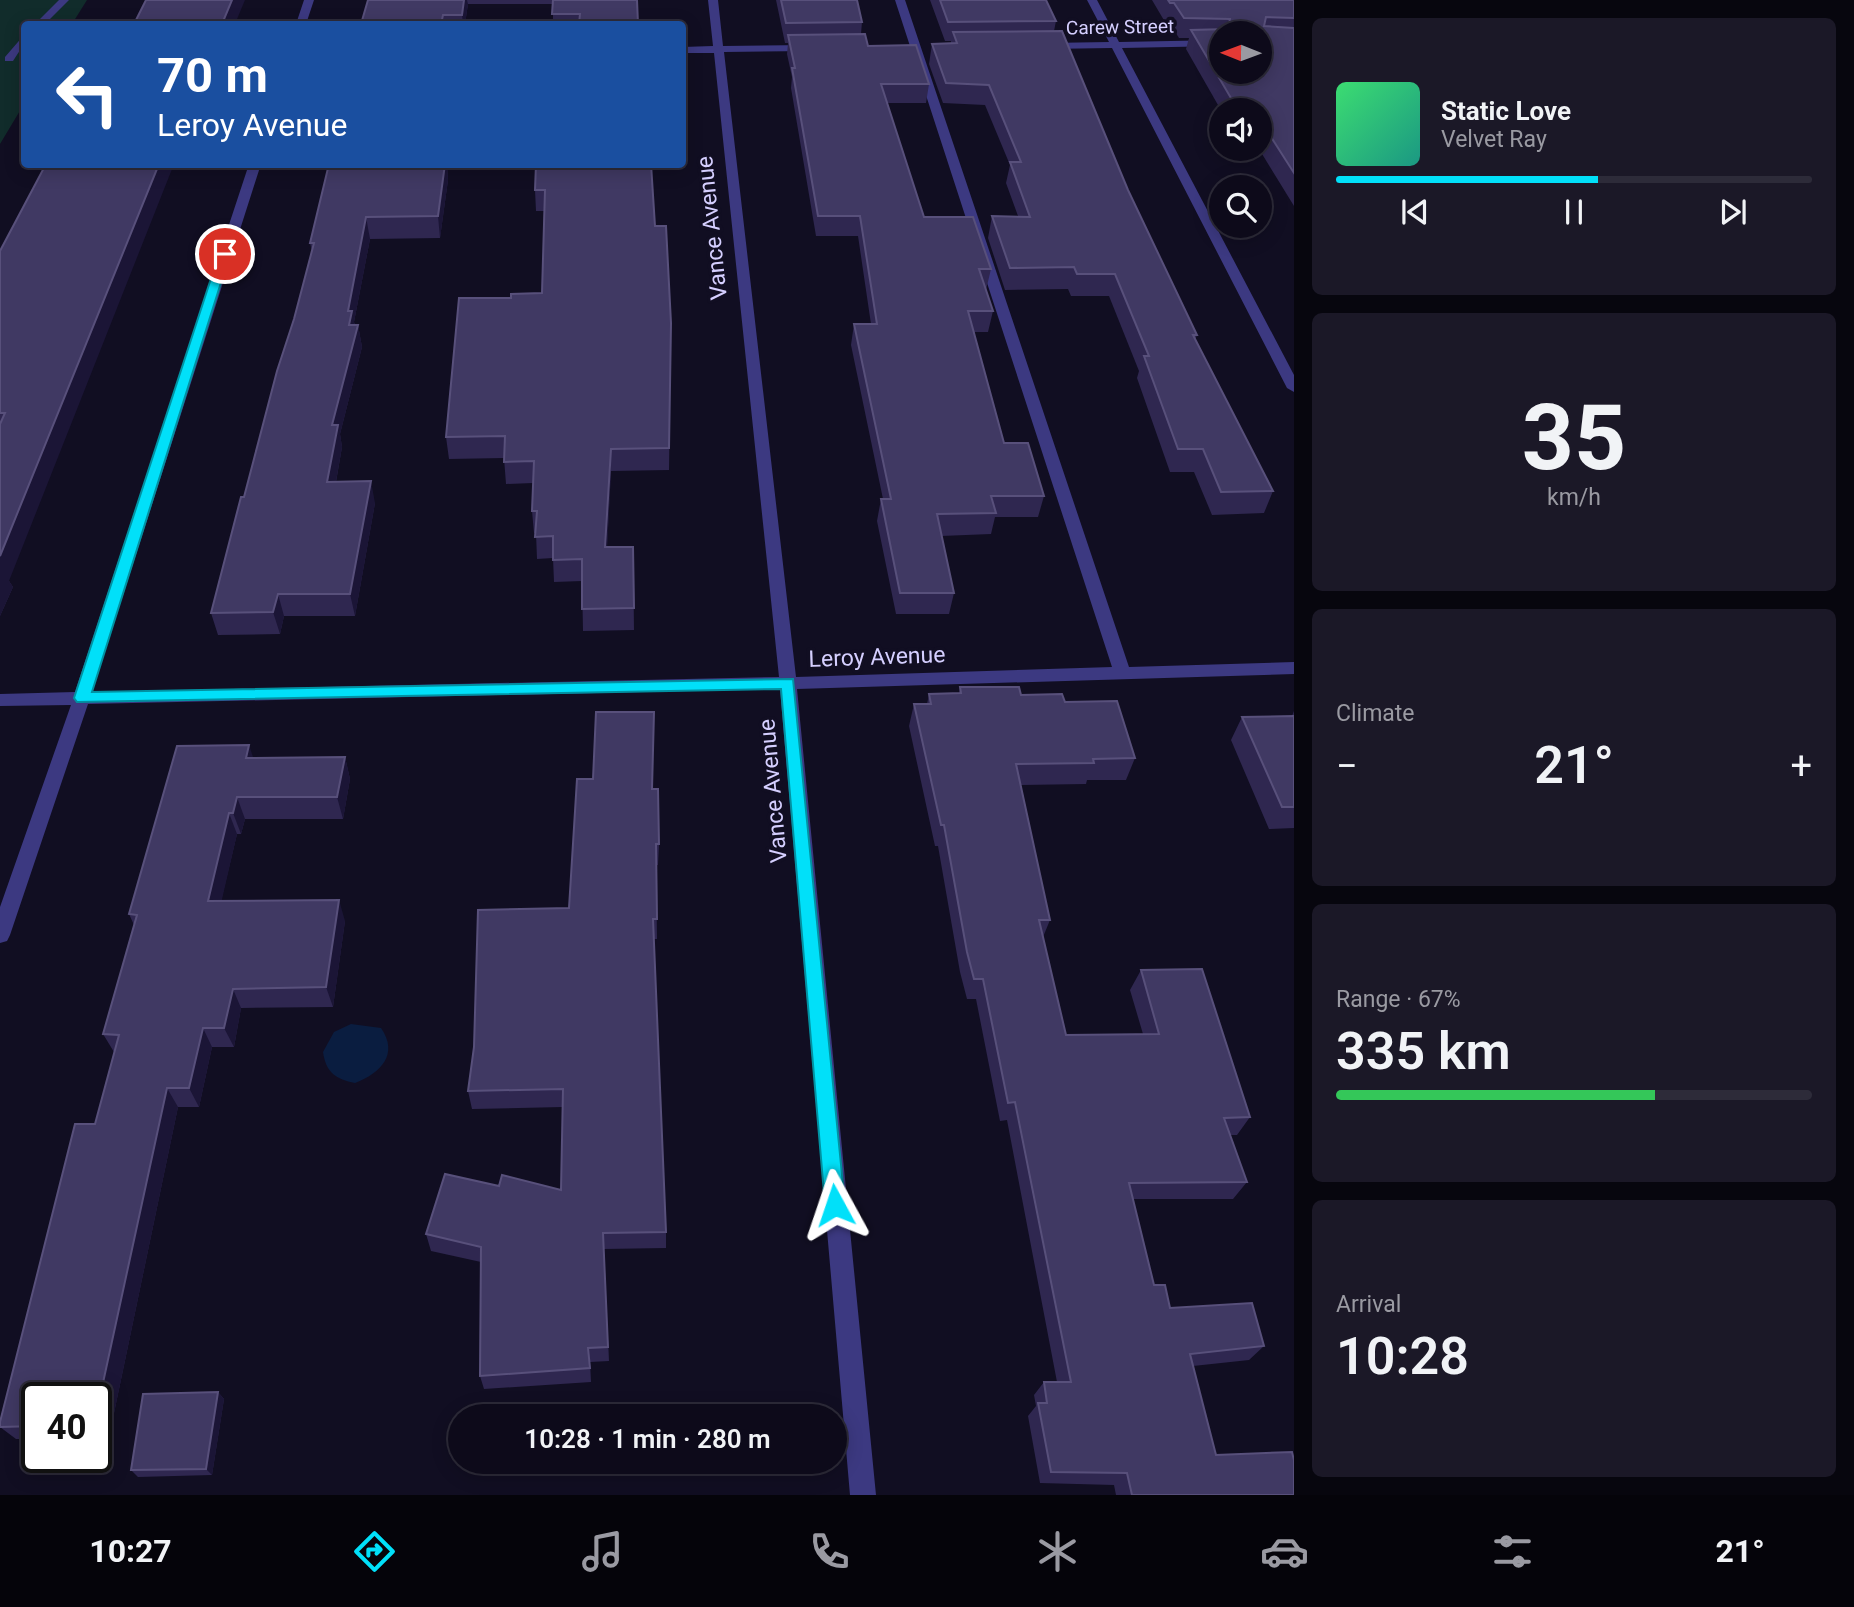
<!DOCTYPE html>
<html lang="en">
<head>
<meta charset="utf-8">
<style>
  body { margin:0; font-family:Roboto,sans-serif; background:#1b1827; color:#f1f3f6; height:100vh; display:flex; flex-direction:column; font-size:26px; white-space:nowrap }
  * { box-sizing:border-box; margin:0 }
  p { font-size:23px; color:#9a9aa2 }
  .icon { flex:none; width:38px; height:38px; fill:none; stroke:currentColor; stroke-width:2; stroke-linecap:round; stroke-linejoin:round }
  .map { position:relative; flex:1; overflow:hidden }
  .drawer { display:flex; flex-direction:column; gap:18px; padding:18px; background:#07060e; width:560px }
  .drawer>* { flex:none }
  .hud { position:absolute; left:21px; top:21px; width:665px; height:147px; border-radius:7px; box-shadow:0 4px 18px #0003,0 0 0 2px #2d2b39; background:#1a4fa0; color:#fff; overflow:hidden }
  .needle { width:46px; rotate:271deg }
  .buttons { position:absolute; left:1209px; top:21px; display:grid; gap:14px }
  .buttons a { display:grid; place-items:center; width:63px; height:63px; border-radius:50%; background:#0d0a1a; box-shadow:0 4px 18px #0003,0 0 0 2px #2d2b39; font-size:35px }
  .speed { position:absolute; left:21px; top:1382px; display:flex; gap:14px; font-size:35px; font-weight:700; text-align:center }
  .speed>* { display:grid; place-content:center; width:91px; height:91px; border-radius:50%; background:#0d0a1a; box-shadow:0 4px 18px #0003,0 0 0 2px #2d2b39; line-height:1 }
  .speed .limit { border:4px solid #111; border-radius:10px; background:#fff; color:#111 }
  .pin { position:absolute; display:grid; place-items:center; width:60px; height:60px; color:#fff; margin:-30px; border:4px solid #fff; border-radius:50%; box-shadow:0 2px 7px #0007 }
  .me { position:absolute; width:77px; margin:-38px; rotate:355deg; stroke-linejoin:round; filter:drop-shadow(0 0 5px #0008) }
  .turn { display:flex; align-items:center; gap:24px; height:147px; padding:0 21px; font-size:32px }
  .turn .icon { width:91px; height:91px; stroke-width:2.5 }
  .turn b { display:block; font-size:49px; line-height:60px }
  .big { font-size:52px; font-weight:600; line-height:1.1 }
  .drawer .tile { flex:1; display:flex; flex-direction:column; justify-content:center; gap:10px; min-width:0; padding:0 24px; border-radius:10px; background:#1b1827 }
  .drawer .dial { align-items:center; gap:0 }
  .dial b { font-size:91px; line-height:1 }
  .song { display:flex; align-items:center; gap:21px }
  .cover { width:84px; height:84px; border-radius:10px; background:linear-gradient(135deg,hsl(140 70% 55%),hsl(170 70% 35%)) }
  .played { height:7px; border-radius:4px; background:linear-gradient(90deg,#01e0f9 55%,#2d2b39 55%) }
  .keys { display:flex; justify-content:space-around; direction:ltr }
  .heat { display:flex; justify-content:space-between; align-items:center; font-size:38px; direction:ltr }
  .charge { height:10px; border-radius:5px; background:linear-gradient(90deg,#34c759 67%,#2d2b39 0) }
  .trip { position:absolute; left:448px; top:1404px; width:399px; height:70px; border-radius:35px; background:#0d0a1a; box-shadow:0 4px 18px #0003,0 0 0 2px #2d2b39; font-weight:600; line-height:70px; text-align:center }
  .menu { display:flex; height:112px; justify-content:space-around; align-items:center; background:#05040a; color:#9a9aa2 }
  .menu .icon { width:49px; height:49px }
  .menu .active { color:#01e0f9 }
  .menu b { font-size:32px; color:#f1f3f6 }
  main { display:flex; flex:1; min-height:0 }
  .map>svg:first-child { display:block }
  .green { fill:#112c2b }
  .water { fill:#0a1d40 }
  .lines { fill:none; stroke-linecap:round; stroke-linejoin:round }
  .minor { fill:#3c3981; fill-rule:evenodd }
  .wall { fill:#2f2750 }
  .shaded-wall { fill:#1b1536 }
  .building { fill:#403963; stroke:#58507b; stroke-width:2; fill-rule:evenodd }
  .route { fill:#01e0f9; stroke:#0192a2; stroke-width:2 }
  .labels { text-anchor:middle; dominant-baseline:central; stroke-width:7; stroke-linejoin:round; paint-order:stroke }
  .far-street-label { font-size:19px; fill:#d5cfff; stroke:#110e22 }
  .street-label { font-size:23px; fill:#d5cfff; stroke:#110e22 }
</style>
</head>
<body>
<main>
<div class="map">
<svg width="1294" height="1495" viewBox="0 0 1294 1495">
  <rect width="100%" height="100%" fill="#110e22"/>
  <path class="green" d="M0 0H87L72 24H24V104L0 144Z"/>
  <path class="water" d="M351 1024 381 1028C399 1054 381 1073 355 1083 336 1079 326 1073 323 1052L334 1032Z"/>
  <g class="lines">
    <path class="minor" d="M59 0H69L45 24H35Z
      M304 0H314L306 24H296Z
      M708 0H718L723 46 809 45 814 48 809 51 724 52 796 677 1112 667 895 0H905L1129 667 1294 662V674L797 689 876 1495H850L780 689 88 704 10 935 7 941 0 943V907L71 705 0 706V694L75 692 249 164H261L92 692 779 677 714 53H682V47L713 46Z
      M1087 0H1097L1119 42 1222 40V46L1122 48 1294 375V392L1287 388 1112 48 1047 49 1042 46 1047 43 1109 42Z
      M24 35V44L13 61H5V57Z"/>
  </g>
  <path class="wall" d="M368 0H637L638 24H553V4H468L465 24H361Z
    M776 0H857L862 22 861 34 868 46 929 84 926 103H887L924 217 991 269 986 290 993 311 988 332H973L1004 443 1044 496 1038 517H995L991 534 941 536 954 593 949 614H896L877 521 881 499H883L851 345 854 324H871L858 236H816L791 88 792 77 787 54 788 43H785Z
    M930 0H1046L1056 21 1054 31 1128 190 1197 335 1195 340 1273 491 1264 513 1212 515 1194 472H1170L1137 378 1139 371 1109 296H1071L1068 289 1005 290 988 238 992 216H1018L1006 183 1010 165 985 105 943 103 929 64 932 44 951 43V41H945Z
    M1152 0H1294V206L1259 149H1260V110H1222V112L1186 49 1189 38H1179L1169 22H1165Z
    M329 164H447L448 180 440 238 370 239 354 322 355 325H358L362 347 340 434 342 447 336 482 375 503 355 616H284L280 634 218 635 211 613 294 319 312 251 310 243Z
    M536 164 655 226 671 323 669 470 611 471 607 547H633L634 630 583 631 582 581 554 582 553 558 537 559 536 533H534L532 511 533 483 506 484 504 458 449 459 446 437 511 298 542 293 544 211H536L535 190Z
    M0 251 9 581 13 587 0 616Z
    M960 687 1065 702 1135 758 1126 780H1087L1086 784 1021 785 1050 920 1043 937 1066 1035 1143 1034 1130 990 1141 970 1250 1117 1237 1135H1230L1247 1182 1233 1199H1133L1154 1285 1170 1308 1264 1346 1249 1360 1193 1366 1216 1455 1294 1495H1116L1114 1485 1040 1483 1028 1416 1036 1406 1034 1395 1044 1382H1057L1007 1120 1000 1121 976 999H967L960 972 938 846H935L909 726 914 704H927L929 694 959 693Z
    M1294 711V828L1269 829 1231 740 1242 717 1292 716Z
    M345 757 350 779 343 819H245L241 834H237L221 901 345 921 333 1007 241 1008 234 1047H212L199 1107H178L109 1437H96V1398H37V1439H16L0 1427V1422L95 1124 114 1052 103 1034 134 925 129 914 253 758Z
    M653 789 659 844 658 865H656L657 939H654L666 1232V1248L604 1249 609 1361 590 1362 591 1382 484 1389 480 1376 481 1262 431 1251 426 1234 499 1186 561 1190 563 1107 472 1109 468 1091 569 908Z
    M218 1392 224 1399 212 1475 138 1477 131 1470Z"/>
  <path class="shaded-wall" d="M232 0H245L235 24H222Z
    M464 0H467L468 4 465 24H463L462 15Z
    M159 164H174L9 581 13 587 0 616V556Z
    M445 164H447L448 180 440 238 438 216Z
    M366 217 370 239 354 322 356 332 358 325 362 347 340 434 342 447 332 504 327 482 332 425 349 325 348 311Z
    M611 449V471L606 569 605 547Z
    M371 481 375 503 355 616 350 594Z
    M278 594 284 616 280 634 273 612Z
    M249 745 256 766 246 758Z
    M345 757 350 779 343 819 337 797Z
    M237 797 245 819 241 834 233 813Z
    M229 813 237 834 217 921 208 901Z
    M339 900 345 921 333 1007 326 987Z
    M233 989 241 1008 234 1047 224 1028Z
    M203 1028 212 1047 199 1107 189 1088Z
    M167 1088 178 1107 109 1437 96 1426V1415Z
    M218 1392 224 1399 212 1475 206 1469Z"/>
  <path class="building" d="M146 0H232L222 24H134Z
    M368 0H464L462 15H443L441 24H361Z
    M553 0H637L638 24H579L580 14H552Z
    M781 0H857L862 22 786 23Z
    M940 0H1046L1056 21 948 22Z
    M1168 0H1294V18L1266 17 1264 26 1294 28V173L1264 126H1260V110H1238L1191 30 1228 29 1230 19 1184 18 1174 3H1170ZM1222 33H1260V72H1222Z
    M1062 31 1128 190 1197 335H1193L1273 491 1221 492 1203 449H1178L1144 356H1149L1115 274H1077L1074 267 1010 268 992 216 1030 217 1010 162H1021L989 85 946 83 932 44 957 43 953 32Z
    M865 34 868 46 916 45 929 84H881L924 217H973L991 269H979L993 311H968L1004 443H1028L1044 496H991L996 513 937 514 954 593H900L881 499H891L854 324H877L860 216H818L792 68H795L788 35Z
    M46 164H159L0 556V424L5 413H0V251Z
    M329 164H445L438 216 366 217 348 311H352L349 325H358L332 425H338L327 482 371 481 350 594H278L273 612 211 613 241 497H244L277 371 294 319 314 243H310Z
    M536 164H651L655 226H666L671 323 669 448 611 449 605 547H633L634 608 582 609V559L553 560V536L535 537 537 511H532L534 461 504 462 505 436 446 437 459 298H511V294L542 293 545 190H535Z
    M960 687H1019L1021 695 1062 694 1065 702 1117 701 1135 758 1093 759 1094 763 1016 764 1050 920H1039L1066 1035 1159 1034 1141 970 1202 969 1250 1117 1224 1118 1247 1182 1129 1183 1154 1285H1165L1170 1308 1252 1303 1264 1346 1190 1354 1216 1455 1292 1452 1294 1460V1495H1132L1127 1473 1051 1472 1038 1403H1047L1044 1382H1071L1015 1102 1008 1103 983 979H974L967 952 944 825H941L914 704H931L929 694 961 693Z
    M596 712H654L652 789H658L659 844H656L657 919H653L666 1232 603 1233 608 1347 588 1348 590 1368 480 1376 481 1247 426 1234 445 1174 499 1186 502 1175 561 1190 563 1089 468 1091 474 1047 478 910 569 908 577 779H593Z
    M1294 716V807H1282L1242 717Z
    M249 745 246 758 345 757 337 797H237L233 813H229L208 901 339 900 326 987 233 989 224 1028H203L189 1088H167L96 1415V1398H37V1426L0 1427V1422L75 1124H95L119 1035 103 1034 137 915 129 914 177 746Z
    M218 1392 206 1469 131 1470 143 1394Z"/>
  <path class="route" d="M225 250 230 254 92 692 793 679 845 1205 842 1212 835 1215 828 1212 825 1205 781 689 77 702 74 698 219 254Z"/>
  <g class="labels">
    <g class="far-street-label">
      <text transform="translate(1120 27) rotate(-1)">Carew Street</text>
    </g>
    <g class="street-label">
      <text transform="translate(712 228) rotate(-96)">Vance Avenue</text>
      <text transform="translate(877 657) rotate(-2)">Leroy Avenue</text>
      <text transform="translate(773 791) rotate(-95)">Vance Avenue</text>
    </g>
  </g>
</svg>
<div class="buttons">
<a><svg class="needle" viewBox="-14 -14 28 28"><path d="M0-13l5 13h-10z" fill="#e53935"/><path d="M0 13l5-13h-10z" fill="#9a9aa2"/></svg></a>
<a><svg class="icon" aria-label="sound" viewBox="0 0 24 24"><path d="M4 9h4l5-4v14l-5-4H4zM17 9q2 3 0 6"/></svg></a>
<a><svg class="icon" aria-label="search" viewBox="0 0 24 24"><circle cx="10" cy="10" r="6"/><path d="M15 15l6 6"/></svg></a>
</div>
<div class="speed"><div class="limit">40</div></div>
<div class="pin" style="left:225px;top:254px;background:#d93025"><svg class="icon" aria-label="arrive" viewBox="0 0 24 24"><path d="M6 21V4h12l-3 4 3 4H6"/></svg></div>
<svg class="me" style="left:835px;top:1205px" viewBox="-20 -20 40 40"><path d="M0-17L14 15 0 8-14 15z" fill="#01e0f9" stroke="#fff" stroke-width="4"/></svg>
<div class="trip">10:28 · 1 min · 280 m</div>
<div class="hud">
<div class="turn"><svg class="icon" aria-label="left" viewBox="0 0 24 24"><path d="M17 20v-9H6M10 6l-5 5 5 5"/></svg><div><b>70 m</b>Leroy Avenue</div></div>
</div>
</div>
<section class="drawer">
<div class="tile">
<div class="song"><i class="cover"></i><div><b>Static Love</b><p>Velvet Ray</p></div></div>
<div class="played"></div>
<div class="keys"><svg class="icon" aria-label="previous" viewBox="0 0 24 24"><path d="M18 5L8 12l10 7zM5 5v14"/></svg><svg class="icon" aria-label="pause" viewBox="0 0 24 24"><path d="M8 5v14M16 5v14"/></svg><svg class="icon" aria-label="next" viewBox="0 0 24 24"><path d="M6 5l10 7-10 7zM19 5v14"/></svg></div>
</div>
<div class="tile dial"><b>35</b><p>km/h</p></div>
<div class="tile"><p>Climate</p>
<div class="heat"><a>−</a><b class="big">21°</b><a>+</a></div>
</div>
<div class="tile"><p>Range · 67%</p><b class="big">335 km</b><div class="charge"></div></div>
<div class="tile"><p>Arrival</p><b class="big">10:28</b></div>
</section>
</main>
<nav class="menu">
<b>10:27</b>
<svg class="icon active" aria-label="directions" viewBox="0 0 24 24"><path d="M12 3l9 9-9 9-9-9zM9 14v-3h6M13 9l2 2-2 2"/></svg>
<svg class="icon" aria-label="music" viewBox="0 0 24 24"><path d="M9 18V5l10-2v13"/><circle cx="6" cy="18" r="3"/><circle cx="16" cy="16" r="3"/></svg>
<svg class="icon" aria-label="phone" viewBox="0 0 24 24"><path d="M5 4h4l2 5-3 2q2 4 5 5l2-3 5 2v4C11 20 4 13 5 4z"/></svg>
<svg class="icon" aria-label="climate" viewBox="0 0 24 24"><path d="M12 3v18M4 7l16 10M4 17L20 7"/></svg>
<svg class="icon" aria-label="car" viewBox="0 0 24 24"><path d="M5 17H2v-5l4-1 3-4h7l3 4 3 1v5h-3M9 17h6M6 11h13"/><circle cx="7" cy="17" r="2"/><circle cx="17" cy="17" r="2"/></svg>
<svg class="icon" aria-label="filters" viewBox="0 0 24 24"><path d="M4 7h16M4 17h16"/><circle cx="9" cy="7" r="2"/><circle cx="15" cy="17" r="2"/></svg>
<b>21°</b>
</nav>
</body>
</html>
